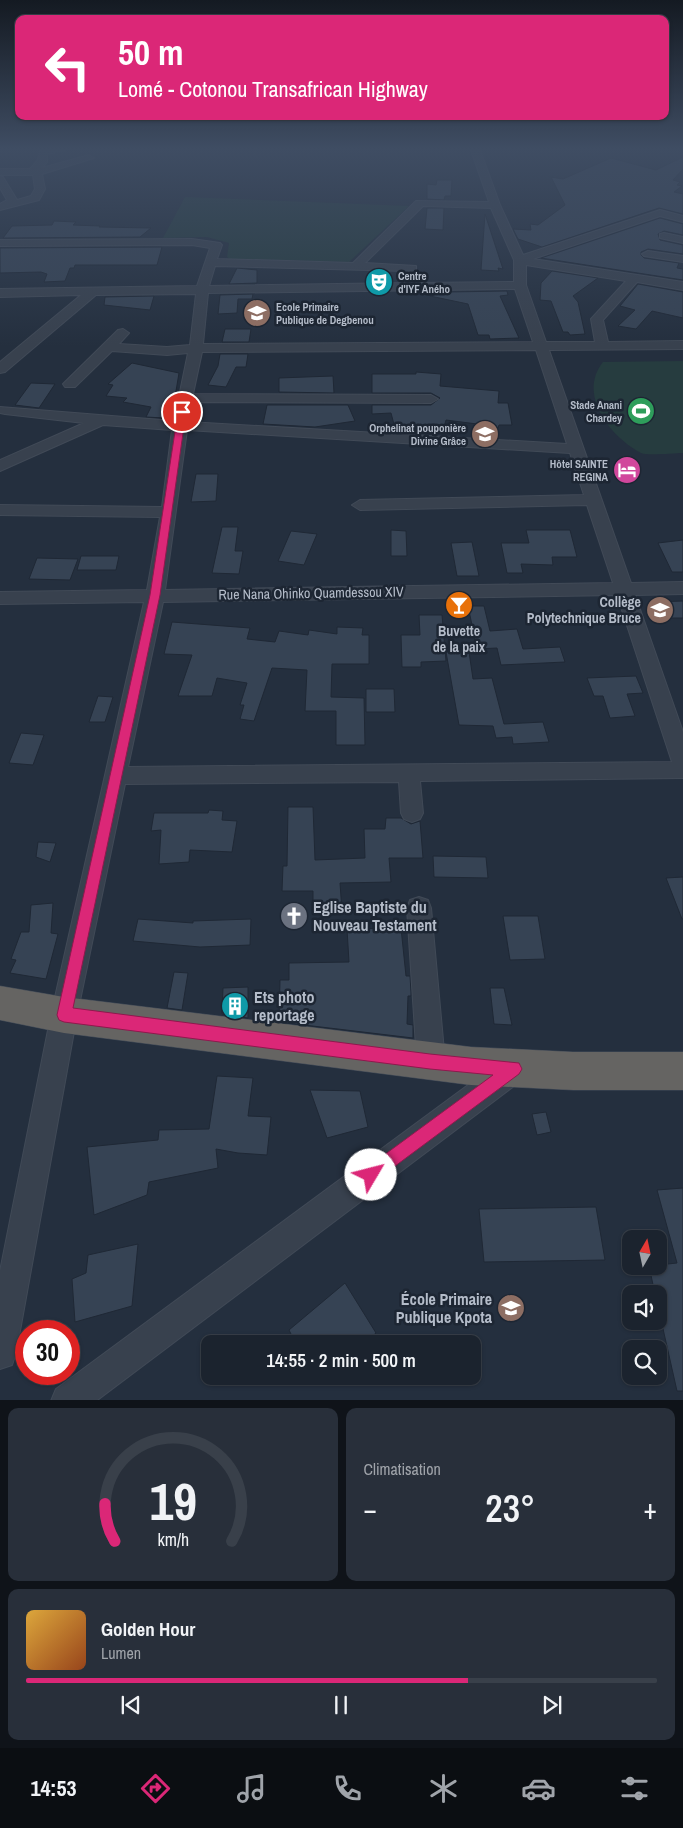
<!DOCTYPE html>
<html lang="fr">
<head>
<meta charset="utf-8">
<style>
  body { margin:0; font-family:"Archivo Narrow",sans-serif; background:#282f3a; color:#f1f3f6; height:100vh; display:flex; flex-direction:column; font-size:19px; white-space:nowrap }
  * { box-sizing:border-box; margin:0 }
  p { font-size:16px; color:#a0a4aa }
  .icon { flex:none; width:28px; height:28px; fill:none; stroke:currentColor; stroke-width:2; stroke-linecap:round; stroke-linejoin:round }
  .map { position:relative; height:1400px; overflow:hidden }
  .panel { display:flex; flex-direction:column; gap:8px; padding:8px; background:#0f1319; flex:1 }
  .panel>* { flex:none }
  .hud { position:absolute; left:15px; top:15px; width:654px; height:105px; border-radius:10px; box-shadow:0 1px 4px #0004,0 0 0 1px #39404a; background:#db2777; color:#fff; overflow:hidden }
  .needle { width:32px; rotate:9deg }
  .tools { position:absolute; left:622px; top:1230px; display:grid; gap:10px }
  .tools a { display:grid; place-items:center; width:45px; height:45px; border-radius:10px; background:#1b232e; box-shadow:0 1px 4px #0004,0 0 0 1px #39404a; font-size:25px }
  .speed { position:absolute; left:15px; top:1320px; display:flex; gap:10px; font-size:25px; font-weight:700; text-align:center }
  .speed>* { display:grid; place-content:center; width:65px; height:65px; border-radius:50%; background:#1b232e; box-shadow:0 1px 4px #0004,0 0 0 1px #39404a; line-height:1 }
  .speed .limit { border:8px solid #d22; background:#fff; color:#111 }
  .pin { position:absolute; display:grid; place-items:center; width:42px; height:42px; color:#fff; margin:-21px; border:2px solid #fff; border-radius:50%; box-shadow:0 1px 5px #0007 }
  .me { position:absolute; width:55px; margin:-28px; rotate:53deg; stroke-linejoin:round; filter:drop-shadow(0 0 4px #0008) }
  .turn { display:flex; align-items:center; gap:18px; height:105px; padding:0 20px; font-size:22px }
  .turn .icon { width:65px; height:65px; stroke-width:2.5 }
  .turn b { display:block; font-size:35px; line-height:42px }
  .big { font-size:38px; font-weight:600; line-height:1.1 }
  .panel .tile { flex:1; display:flex; flex-direction:column; justify-content:center; gap:8px; min-width:0; padding:0 18px; border-radius:10px; background:#282f3a }
  .panel .dial { align-items:center; gap:0 }
  .dial svg { height:130px; overflow:visible; fill:none; stroke:#39404a; stroke-width:7; stroke-linecap:round; text-anchor:middle }
  .dial text { fill:#f1f3f6; stroke:none }
  .song { display:flex; align-items:center; gap:15px }
  .cover { width:60px; height:60px; border-radius:8px; background:linear-gradient(135deg,hsl(40 70% 55%),hsl(20 70% 35%)) }
  .played { height:5px; border-radius:2px; background:linear-gradient(90deg,#db2777 70%,#39404a 70%) }
  .keys { display:flex; justify-content:space-around; direction:ltr }
  .heat { display:flex; justify-content:space-between; align-items:center; font-size:28px; direction:ltr }
  .panel .tiles { flex:1; display:grid; gap:8px; grid-template-columns:1fr 1fr }
  .tile:last-child { grid-column:span 2 }
  .trip { position:absolute; left:201px; top:1335px; width:280px; height:50px; border-radius:10px; background:#1b232e; box-shadow:0 1px 4px #0004,0 0 0 1px #39404a; font-weight:600; line-height:50px; text-align:center }
  .tabs { display:flex; height:80px; justify-content:space-around; align-items:center; background:#0b0e12; color:#a0a4aa }
  .tabs .icon { width:35px; height:35px }
  .tabs .active { color:#db2777 }
  .tabs b { font-size:22px; color:#f1f3f6 }
  .map>svg:first-child { display:block }
  .green { fill:#263c3f }
  .building { fill:#364354; stroke:#1f2835 }
  .lines { fill:none; stroke-linecap:round; stroke-linejoin:round }
  .minor-casing { stroke:#414a57; stroke-width:2 }
  .trunk-casing { stroke:#434c59; stroke-width:1 }
  .minor { fill:#38414e; fill-rule:evenodd }
  .trunk { fill:#656462; fill-rule:evenodd }
  .route { fill:#db2777; stroke:#8e194d }
  .labels { text-anchor:middle; dominant-baseline:central; stroke-width:5; stroke-linejoin:round; paint-order:stroke }
  .far-poi-label { font-size:11px; font-weight:bold; fill:#b4bcc9; stroke:#1d2633; text-anchor:end }
  .street-label { font-size:14px; fill:#b4bcc9; stroke:#1d2633 }
  .poi-label { font-size:14px; font-weight:bold; fill:#b4bcc9; stroke:#1d2633; text-anchor:end }
  .near-poi-label { font-size:16px; font-weight:bold; fill:#b4bcc9; stroke:#1d2633; text-anchor:start }
</style>
</head>
<body>
<div class="map">
<svg width="683" height="1401" viewBox="0 0 683 1401">
  <rect width="100%" height="100%" fill="#242f3e"/>
  <path class="green" d="M185 197 409 206 349 262 230 259 227 257 229 243 207 237 163 238Z
    M683 361V453C673 453 648 456 641 453 610 437 577 394 603 362Z"/>
  <path class="building" d="M683 157V169L673 180 680 182 677 185 682 186 674 192 683 194V214L659 208 542 247 518 239 513 229 531 230 530 224 538 225 565 205 551 177 563 179 611 158 656 170Z
    M437 180H452L451 196H445L444 200 427 199V184L436 185Z
    M427 208H444L443 230 425 229Z
    M485 214 503 269 498 268 499 271 481 270Z
    M660 218 683 224V235L664 231 658 234 660 240 683 245V254L648 249 641 252V255L644 258 679 263 677 268 683 269V280L541 258Z
    M54 221 76 222 73 225 100 226 99 227 151 228 140 237 3 238 12 226 52 225Z
    M162 247 157 265H75L74 268H70L65 281 44 282 47 274 41 272 0 273V248Z
    M237 268 257 270V283L229 284Z
    M552 271 598 278 573 296 578 302 585 334 570 335 568 332H563L551 301 540 300 541 283Z
    M638 284 683 292V318L652 311 636 329 618 326 635 310 620 306Z
    M507 291 508 295 500 296 519 338 490 339 489 335H478L468 304 430 296 448 292Z
    M253 294 252 299H238L237 313 218 314 220 295Z
    M154 296 150 310 104 305 105 297Z
    M225 329H251L249 342H222Z
    M220 354H248L246 367H236L226 387 208 385 218 366Z
    M132 363 179 373 175 397 164 418 146 417 151 407 123 402 127 398 106 396 113 385 108 384Z
    M416 372 441 374 440 386 499 391 498 403H508L512 425H499L498 428 489 427 490 435H473L477 424 446 420 443 432 413 430V433L396 432 391 413 372 414V405H431L440 398 431 393H372V374H416Z
    M333 376 334 393 279 392V378Z
    M31 383 55 384 39 408 15 405Z
    M267 405H348L355 421 315 427 263 424Z
    M196 474H218L216 501 191 502Z
    M222 527H238L235 551H243L239 574 212 573Z
    M391 530 406 531 407 556H391Z
    M526 530H570L577 557H552L553 565 521 564 523 573H507L501 543H529Z
    M291 531 317 534 304 565 278 561Z
    M683 540V572H672L658 543Z
    M472 542 479 576H457L451 543Z
    M81 556H119L116 570H77Z
    M37 558 78 559 70 580 29 579Z
    M683 601V618H659L653 602Z
    M468 606H484L490 631 517 629 523 649 560 647 565 662 501 665 497 648 477 649Z
    M419 615H442L446 661 421 662V667H402L401 635H420Z
    M172 622 250 628 247 639 275 642 279 631 308 635 309 630 337 634V627L363 628 362 635H369V664H332L331 697 364 698 365 745H336V711H305L307 670 272 668 254 721 240 719 244 705H240L247 683 217 678 212 696H178L192 655 164 654Z
    M446 652H469L473 679 492 678 504 724 543 722 549 742 513 744 512 737 496 738 493 726 459 725Z
    M636 676 643 693 627 694 635 716 610 718 603 696H594L587 678Z
    M366 689H394L395 712H366Z
    M98 696 113 697 105 722H89Z
    M21 733 44 735 33 765 9 763Z
    M288 807H313L315 860 365 858 364 829H385L386 818H401L411 824 420 821 423 858H389L391 882 340 883 342 911 313 913V891H282L283 866H287Z
    M209 810 223 811 222 820 237 821 232 852 190 850 189 862 159 864 161 830 151 831 154 813H208Z
    M38 842 56 843 50 862 36 857Z
    M433 856 486 857 488 878 434 877Z
    M683 877V919H682L666 878Z
    M53 903 51 933 58 934 46 979 10 973 16 960 11 959 21 932H29L31 905Z
    M503 916H538L545 959 510 960Z
    M138 919 193 923V921L251 919 250 945 200 947 133 941Z
    M401 928 406 976H410L411 992V996H408L407 1024 413 1025V1038L279 1022 280 980H289V963L349 962 347 929Z
    M174 972 188 973 182 1010 167 1008Z
    M248 987V1018L222 1014 223 988Z
    M490 988H504L512 1025 494 1024Z
    M217 1076 253 1078 248 1116 271 1117 267 1155 238 1153 216 1149 218 1168 149 1182 147 1195 94 1215 87 1147 158 1140 159 1130 209 1129Z
    M310 1090 360 1091 368 1127 327 1138Z
    M546 1112 551 1132 537 1135 532 1114Z
    M683 1188V1391H677L659 1311V1294H655L649 1266 677 1263 657 1190Z
    M596 1207 605 1260 484 1262 479 1209Z
    M138 1244 132 1306 75 1322 72 1279 86 1273 88 1255Z
    M345 1283 376 1333 363 1344H296L289 1330Z"/>
  <g class="lines">
    <g class="minor-casing">
      <path id="minor" d="M41 150H65L47 154V162L42 168 89 155 94 158 42 174 45 189 39 200 0 210V204L7 200 0 188V176L3 177 17 200 31 196 35 189 33 175H0V169H30L37 161Z
        M471 150H480L500 205 523 255 660 210 683 216V222L660 216 533 259 683 282V290L637 282 603 320 608 342 683 341V349L549 350 631 583 683 582V594L635 595 683 732V778L420 781 423 813 420 819 412 822 404 819 401 813 399 782 125 784 77 1015 16 1353 12 1365 0 1369V1271L51 1015 144 602 0 604V592L147 590 160 517 0 515V505L162 507 172 430 103 425 0 471V460L84 423 5 414 0 413V407L174 421 188 353 167 355 112 351 75 387H65L63 384 118 330 123 329 129 333 119 344 167 347 190 345 196 294 96 295 5 372 0 373V362L81 295 0 297V289L197 286 210 248 192 245 0 246V240L192 239 220 243 222 245 217 259 353 263 416 201 489 202ZM423 206 491 208 514 260V282L416 283V266L365 263ZM526 265 626 281 591 319 595 342H546L526 285ZM215 266 406 271 405 283 209 286ZM515 289 533 342 203 344 208 293ZM536 350 567 444 188 422 192 402 431 403 438 399 431 395 193 394 202 352ZM187 430 570 453 584 495 360 500 352 505 360 510 587 505 613 583 165 590ZM617 595 672 762 128 767 163 602Z
        M664 233 683 237V243L660 238V234Z
        M648 251 683 256V262L644 256 642 254Z
        M419 897 428 900 431 908 445 1062 441 1072 431 1076 421 1072 417 1062 407 908 410 900Z
        M512 1056 522 1060 526 1070 522 1080 96 1401H51L56 1389 502 1060Z"/>
    </g>
    <g class="trunk-casing">
      <path id="trunk" d="M0 986 64 997 471 1047 573 1052H683V1090H573L471 1085 64 1033 0 1020Z"/>
    </g>
    <use href="#minor" class="minor"/>
    <use href="#trunk" class="trunk"/>
  </g>
  <linearGradient id="sky" x2="0" y2="1"><stop stop-color="#141a22"/><stop offset="0.43" stop-color="#3f4d63"/><stop offset="1" stop-color="#3f4d63" stop-opacity="0"/></linearGradient>
  <rect width="683" height="346" fill="url(#sky)"/>
  <path class="route" d="M182 409 186 412 160 595 73 1008 430 1054 519 1063 522 1069 519 1074 371 1184 365 1181 362 1175 365 1169 493 1075 430 1069 64 1022 59 1020 57 1015 150 595 178 412Z"/>
  <defs>
    <g id="theatre-disc" transform="scale(1.4375)"><circle r="9.5" fill="#0f9aa8" stroke="#1d2633"/><path d="M-5-5.5Q0-4 5-5.5V0Q5 5 0 6Q-5 5-5 0ZM-3.3-2.5H-1v1.5H-3.3ZM1-2.5H3.3v1.5H1ZM-2.8 1Q0 5.5 2.8 1Z" fill="#fff"/></g>
    <g id="school-disc" transform="scale(1.4375)"><circle r="9.5" fill="#8d6e63" stroke="#1d2633"/><path d="M0-5L7-2L0 1L-7-2ZM-4 1L0 2.5L4 1V4Q0 6-4 4Z" fill="#fff"/></g>
    <g id="stadium-disc" transform="scale(1.4375)"><circle r="9.5" fill="#2e9e5b" stroke="#1d2633"/><path d="M0-5a6.5 5 0 1 0 0 10a6.5 5 0 1 0 0-10ZM-3.5-1.8h7v3.6h-7Z" fill="#fff"/></g>
    <g id="hotel-disc" transform="scale(1.4375)"><circle r="9.5" fill="#d1479c" stroke="#1d2633"/><path d="M-6-4.5h1.5V1H6V5H4.5V3h-9V5H-6ZM-4 0a1.8 1.8 0 1 1 3.6 0ZM.5 0V-2.5h3Q6-2.5 6 0Z" fill="#fff"/></g>
    <g id="bar-disc" transform="scale(1.4375)"><circle r="9.5" fill="#e8710a" stroke="#1d2633"/><path d="M-6-5H6L.8 .8V4.5H3.5V6h-7V4.5H-.8V.8Z" fill="#fff"/></g>
    <g id="church-disc" transform="scale(1.4375)"><circle r="9.5" fill="#6b7280" stroke="#1d2633"/><path d="M-1.2-6h2.4v3.5h3.3v2.4h-3.3V6h-2.4V-.1h-3.3v-2.4h3.3Z" fill="#fff"/></g>
    <g id="building-disc" transform="scale(1.4375)"><circle r="9.5" fill="#0f9aa8" stroke="#1d2633"/><path d="M-4-6H4V6H1V3H-1V6H-4ZM-2.5-4.3h1.7v1.8h-1.7ZM.8-4.3h1.7v1.8H.8ZM-2.5-1h1.7V.8h-1.7ZM.8-1h1.7V.8H.8Z" fill="#fff"/></g>
  </defs>
  <g fill-rule="evenodd">
    <use href="#theatre-disc" x="379" y="282"/>
    <use href="#school-disc" x="257" y="313"/>
    <use href="#stadium-disc" x="641" y="411"/>
    <use href="#school-disc" x="485" y="434"/>
    <use href="#hotel-disc" x="627" y="470"/>
    <use href="#bar-disc" x="459" y="605"/>
    <use href="#school-disc" x="660" y="610"/>
    <use href="#church-disc" x="294" y="916"/>
    <use href="#building-disc" x="235" y="1006"/>
    <use href="#school-disc" x="511" y="1308"/>
  </g>
  <g class="labels">
    <g class="far-poi-label">
      <text x="398" y="276" text-anchor="start">Centre<tspan x="398" dy="13">d'IYF Aného</tspan></text>
      <text x="276" y="307" text-anchor="start">Ecole Primaire<tspan x="276" dy="13">Publique de Degbenou</tspan></text>
      <text x="622" y="405">Stade Anani<tspan x="622" dy="13">Chardey</tspan></text>
      <text x="466" y="428">Orphelinat pouponière<tspan x="466" dy="13">Divine Grâce</tspan></text>
      <text x="608" y="464">Hôtel SAINTE<tspan x="608" dy="13">REGINA</tspan></text>
    </g>
    <g class="street-label">
      <text transform="translate(311 593) rotate(-1)">Rue Nana Ohinko Quamdessou XIV</text>
    </g>
    <g class="poi-label">
      <text x="641" y="602">Collège<tspan x="641" dy="16">Polytechnique Bruce</tspan></text>
      <text x="459" y="631" text-anchor="middle">Buvette<tspan x="459" dy="16">de la paix</tspan></text>
    </g>
    <g class="near-poi-label">
      <text x="313" y="907">Eglise Baptiste du<tspan x="313" dy="18">Nouveau Testament</tspan></text>
      <text x="254" y="997">Ets photo<tspan x="254" dy="18">reportage</tspan></text>
      <text x="492" y="1299" text-anchor="end">École Primaire<tspan x="492" dy="18">Publique Kpota</tspan></text>
    </g>
  </g>
</svg>
<div class="tools">
<a><svg class="needle" viewBox="-14 -14 28 28"><path d="M0-13l5 13h-10z" fill="#e53935"/><path d="M0 13l5-13h-10z" fill="#a0a4aa"/></svg></a>
<a><svg class="icon" aria-label="sound" viewBox="0 0 24 24"><path d="M4 9h4l5-4v14l-5-4H4zM17 9q2 3 0 6"/></svg></a>
<a><svg class="icon" aria-label="search" viewBox="0 0 24 24"><circle cx="10" cy="10" r="6"/><path d="M15 15l6 6"/></svg></a>
</div>
<div class="speed"><div class="limit">30</div></div>
<div class="pin" style="left:182px;top:412px;background:#d93025"><svg class="icon" aria-label="arrive" viewBox="0 0 24 24"><path d="M6 21V4h12l-3 4 3 4H6"/></svg></div>
<svg class="me" style="left:371px;top:1175px" viewBox="-20 -20 40 40"><circle r="19" fill="#fff"/><path d="M0-13L10 11 0 6-10 11z" fill="#db2777"/></svg>
<div class="trip">14:55 · 2 min · 500 m</div>
<div class="hud">
<div class="turn"><svg class="icon" aria-label="left" viewBox="0 0 24 24"><path d="M17 20v-9H6M10 6l-5 5 5 5"/></svg><div><b>50 m</b>Lomé - Cotonou Transafrican Highway</div></div>
</div>
</div>
<section class="panel">
<div class="tiles">
<div class="tile dial"><svg viewBox="0 0 100 80">
<path d="M14 69A42 42 0 1 1 86 69"/>
<path d="M14 69A42 42 0 0 1 8 46" stroke="#db2777"/>
<text x="50" y="56" font-size="32" font-weight="700">19</text>
<text x="50" y="72" font-size="11">km/h</text>
</svg></div>
<div class="tile"><p>Climatisation</p>
<div class="heat"><a>−</a><b class="big">23°</b><a>+</a></div>
</div>
<div class="tile">
<div class="song"><i class="cover"></i><div><b>Golden Hour</b><p>Lumen</p></div></div>
<div class="played"></div>
<div class="keys"><svg class="icon" aria-label="previous" viewBox="0 0 24 24"><path d="M18 5L8 12l10 7zM5 5v14"/></svg><svg class="icon" aria-label="pause" viewBox="0 0 24 24"><path d="M8 5v14M16 5v14"/></svg><svg class="icon" aria-label="next" viewBox="0 0 24 24"><path d="M6 5l10 7-10 7zM19 5v14"/></svg></div>
</div>
</div>
</section>
<nav class="tabs">
<b>14:53</b>
<svg class="icon active" aria-label="directions" viewBox="0 0 24 24"><path d="M12 3l9 9-9 9-9-9zM9 14v-3h6M13 9l2 2-2 2"/></svg>
<svg class="icon" aria-label="music" viewBox="0 0 24 24"><path d="M9 18V5l10-2v13"/><circle cx="6" cy="18" r="3"/><circle cx="16" cy="16" r="3"/></svg>
<svg class="icon" aria-label="phone" viewBox="0 0 24 24"><path d="M5 4h4l2 5-3 2q2 4 5 5l2-3 5 2v4C11 20 4 13 5 4z"/></svg>
<svg class="icon" aria-label="climate" viewBox="0 0 24 24"><path d="M12 3v18M4 7l16 10M4 17L20 7"/></svg>
<svg class="icon" aria-label="car" viewBox="0 0 24 24"><path d="M5 17H2v-5l4-1 3-4h7l3 4 3 1v5h-3M9 17h6M6 11h13"/><circle cx="7" cy="17" r="2"/><circle cx="17" cy="17" r="2"/></svg>
<svg class="icon" aria-label="filters" viewBox="0 0 24 24"><path d="M4 7h16M4 17h16"/><circle cx="9" cy="7" r="2"/><circle cx="15" cy="17" r="2"/></svg>
</nav>
</body>
</html>
